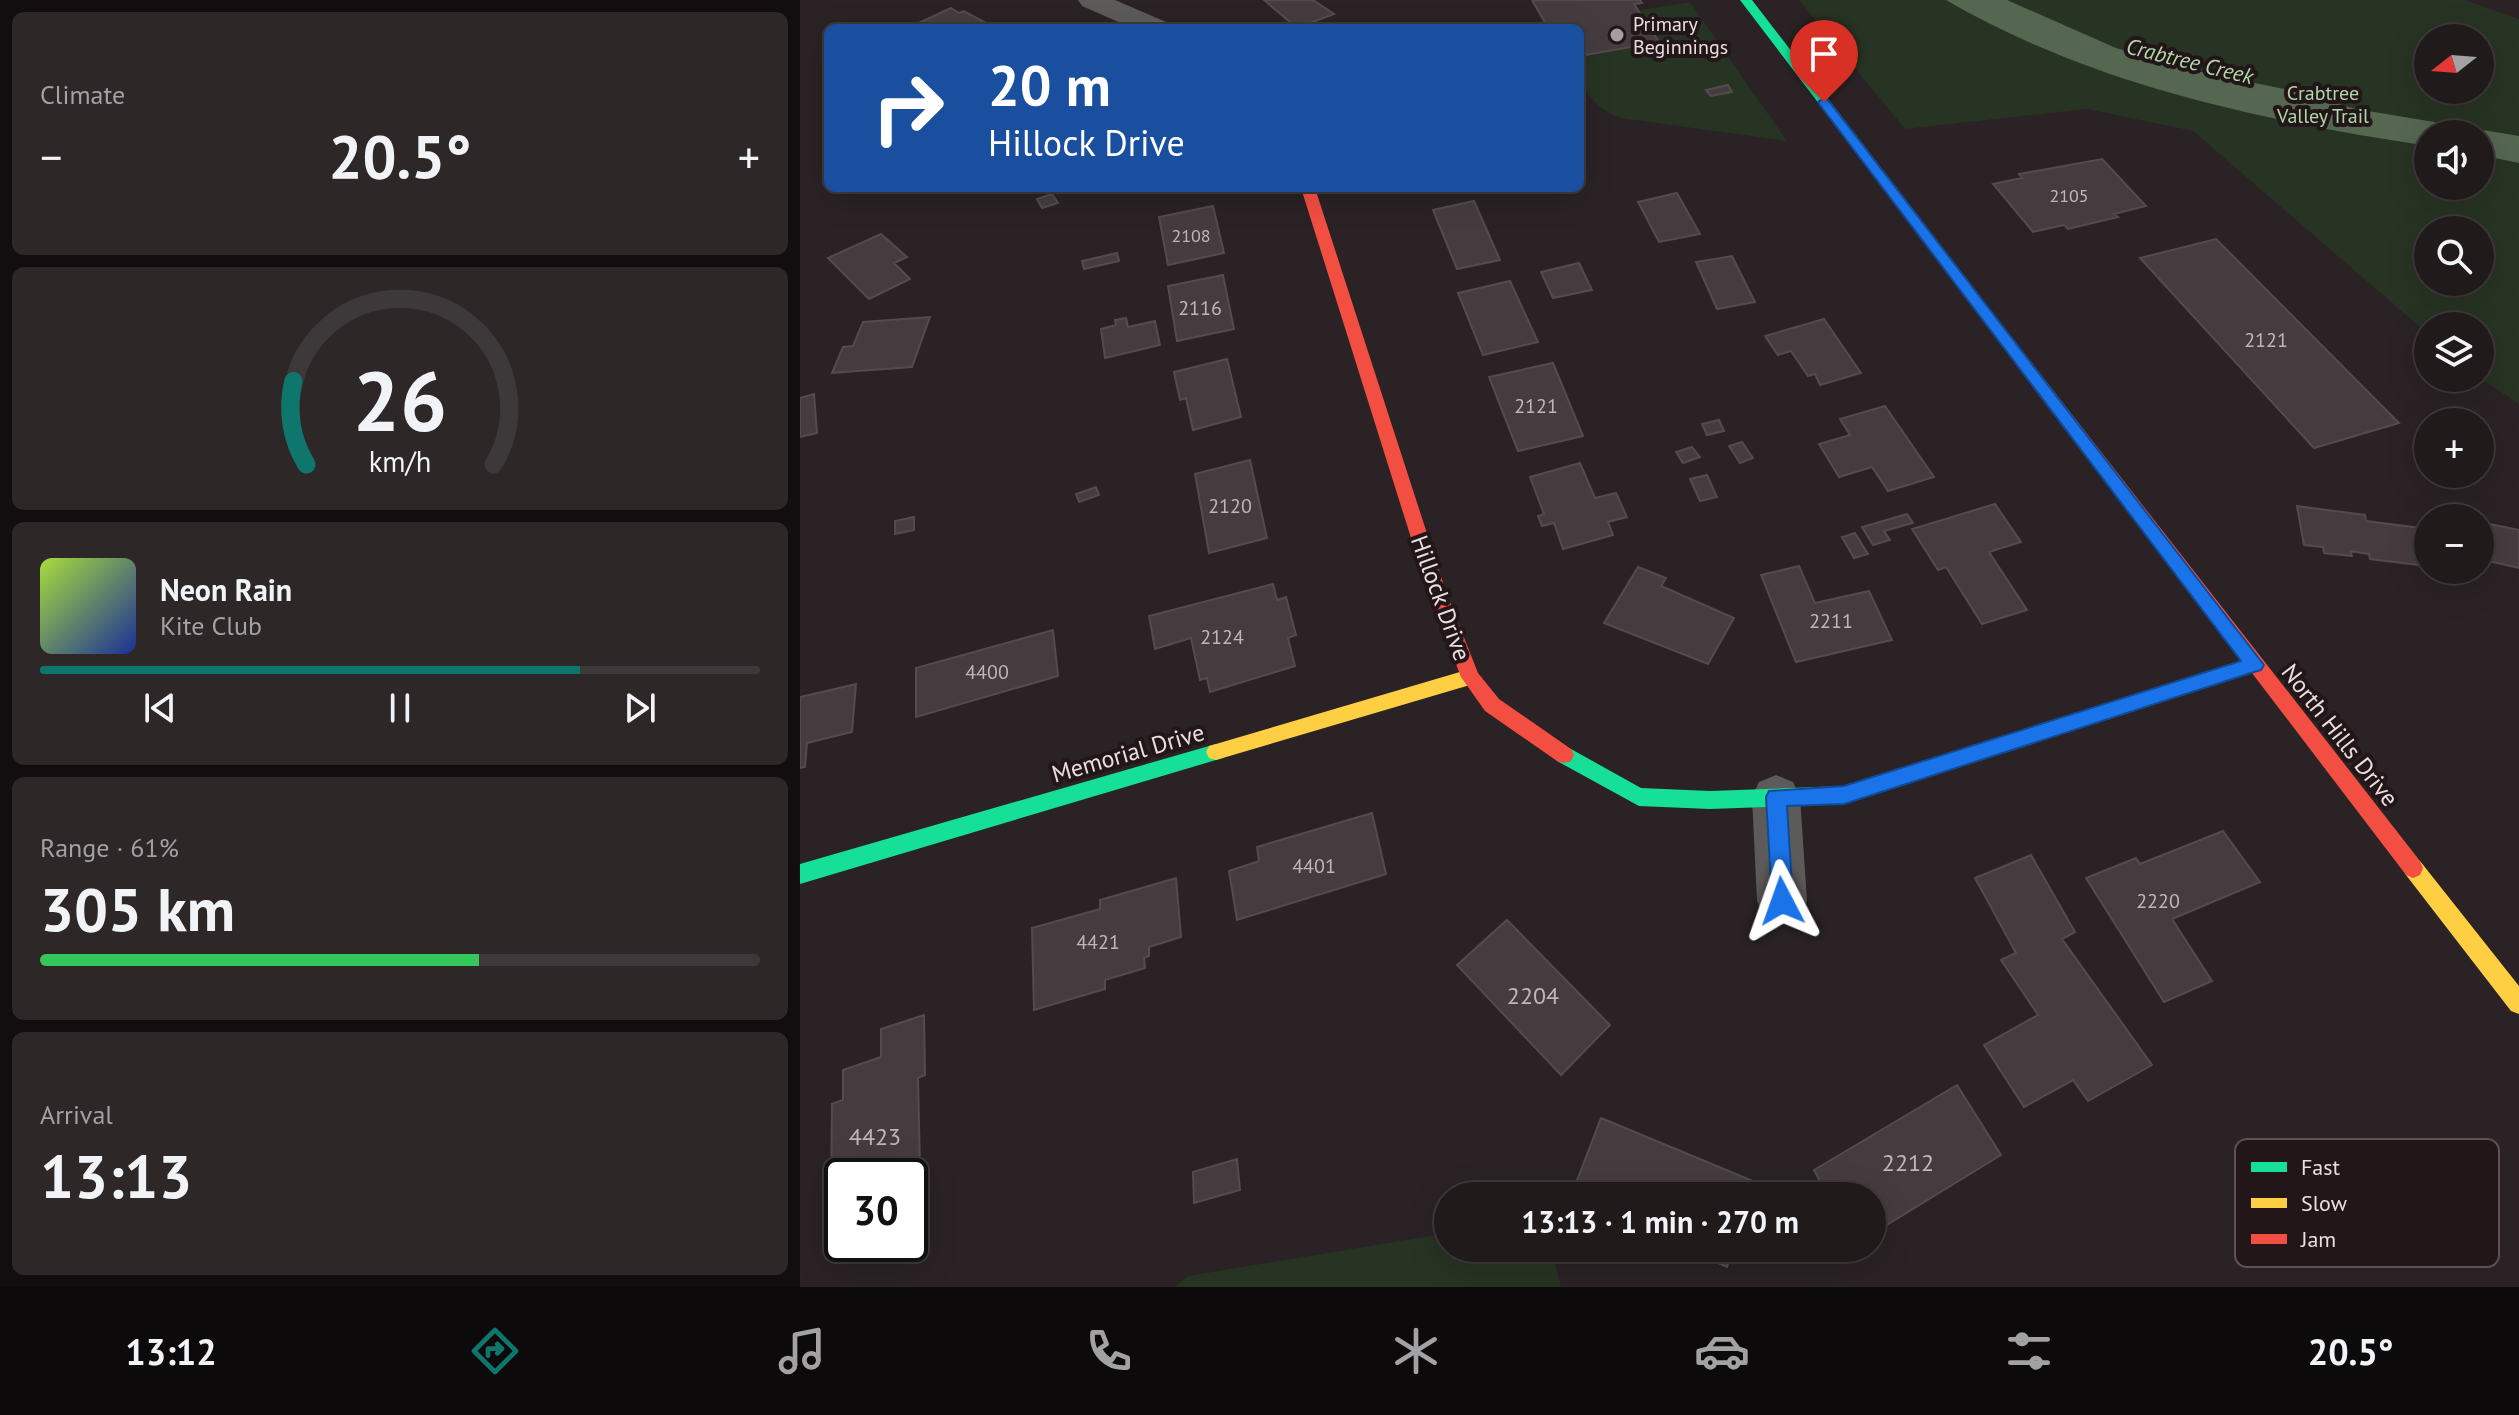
<!DOCTYPE html>
<html lang="en">
<head>
<meta charset="utf-8">
<style>
  body { margin:0; font-family:"PT Sans",sans-serif; background:#2d2728; color:#f1f3f6; height:100vh; display:flex; flex-direction:column; font-size:30px; white-space:nowrap }
  * { box-sizing:border-box; margin:0 }
  p { font-size:26px; color:#a2a1a3 }
  .icon { flex:none; width:44px; height:44px; fill:none; stroke:currentColor; stroke-width:2; stroke-linecap:round; stroke-linejoin:round }
  .map { position:relative; flex:1; overflow:hidden }
  .sheet { display:flex; flex-direction:column; gap:12px; padding:12px; background:#120e0f; width:800px }
  .sheet>* { flex:none }
  .guide { position:absolute; left:24px; top:24px; width:760px; height:168px; border-radius:12px; box-shadow:0 8px 32px #0002,0 0 0 2px #3d383a; background:#1a4fa0; color:#fff; overflow:hidden }
  .needle { width:52px; rotate:253deg }
  .buttons { position:absolute; left:1614px; top:24px; display:grid; gap:16px }
  .buttons a { display:grid; place-items:center; width:80px; height:80px; border-radius:50%; background:#201a1b; box-shadow:0 8px 32px #0002,0 0 0 2px #3d383a; font-size:40px }
  .speed { position:absolute; left:24px; top:1158px; display:flex; gap:16px; font-size:40px; font-weight:700; text-align:center }
  .speed>* { display:grid; place-content:center; width:104px; height:104px; border-radius:50%; background:#201a1b; box-shadow:0 8px 32px #0002,0 0 0 2px #3d383a; line-height:1 }
  .speed .limit { border:4px solid #111; border-radius:12px; background:#fff; color:#111 }
  .pin { position:absolute; display:grid; place-items:center; width:68px; height:68px; color:#fff; margin:-82px -34px; border-radius:50% 50% 50% 0; rotate:-45deg; box-shadow:0 0 8px #0007 }
  .pin .icon { rotate:45deg }
  .me { position:absolute; width:88px; margin:-44px; rotate:356deg; stroke-linejoin:round; filter:drop-shadow(0 0 6px #0008) }
  .turn { display:flex; align-items:center; gap:28px; height:168px; padding:0 32px; font-size:36px }
  .turn .icon { width:104px; height:104px; stroke-width:2.5 }
  .turn b { display:block; font-size:56px; line-height:68px }
  .big { font-size:60px; font-weight:700; line-height:1.1 }
  .sheet .widget { flex:1; display:flex; flex-direction:column; justify-content:center; gap:12px; min-width:0; padding:0 28px; border-radius:12px; background:#2d2728 }
  .sheet .dial { align-items:center; gap:0 }
  .dial svg { height:208px; overflow:visible; fill:none; stroke:#3d383a; stroke-width:7; stroke-linecap:round; text-anchor:middle }
  .dial text { fill:#f1f3f6; stroke:none }
  .song { display:flex; align-items:center; gap:24px }
  .cover { width:96px; height:96px; border-radius:12px; background:linear-gradient(135deg,hsl(80 70% 55%),hsl(230 70% 35%)) }
  .played { height:8px; border-radius:4px; background:linear-gradient(90deg,#0f766e 75%,#3d383a 75%) }
  .keys { display:flex; justify-content:space-around; direction:ltr }
  .heat { display:flex; justify-content:space-between; align-items:center; font-size:44px; direction:ltr }
  .charge { height:12px; border-radius:6px; background:linear-gradient(90deg,#34c759 61%,#3d383a 0) }
  .trip { position:absolute; left:634px; top:1182px; width:452px; height:80px; border-radius:40px; background:#201a1b; box-shadow:0 8px 32px #0002,0 0 0 2px #3d383a; font-weight:700; line-height:80px; text-align:center }
  .tabs { display:flex; height:128px; justify-content:space-around; align-items:center; background:#0d0a0b; color:#a2a1a3 }
  .tabs .icon { width:56px; height:56px }
  .tabs .on { color:#0f766e }
  .tabs b { font-size:36px; color:#f1f3f6 }
  main { display:flex; flex:1; min-height:0 }
  .map>svg:first-child { display:block }
  .green { fill:#273323; fill-rule:evenodd }
  .water { fill:#556750 }
  .building { fill:#463c3f; stroke:#534c4e; stroke-width:2 }
  .lines { fill:none; stroke-linecap:round; stroke-linejoin:round }
  .street { fill:#5d5a5a; fill-rule:evenodd }
  .fast { fill:#16e098; fill-rule:evenodd }
  .slow { fill:#ffcf43; fill-rule:evenodd }
  .jam { fill:#f24e42; fill-rule:evenodd }
  .route { fill:#1a73e8; stroke:#114b97; stroke-width:2 }
  .poi-dot { fill:#a69d9f; stroke:#231619; stroke-width:3 }
  .labels { text-anchor:middle; dominant-baseline:central; stroke-width:8; stroke-linejoin:round; paint-order:stroke }
  .far-number-label { font-size:18px; fill:#c0b6b8 }
  .far-poi-label { font-size:20px; fill:#e9dfe1; stroke:#231619; text-anchor:start }
  .far-park-label { font-size:20px; fill:#b0d7a8; stroke:#231619 }
  .number-label { font-size:20px; fill:#c0b6b8 }
  .far-water-label { font-size:22px; font-style:italic; fill:#b1d8a9; stroke:#231619 }
  .street-label { font-size:24px; fill:#e9dfe1; stroke:#231619 }
  .near-number-label { font-size:24px; fill:#c0b6b8 }
  .key { fill:#231619; stroke:#5e5255; stroke-width:2 }
  .key-label { font-size:22px; fill:#e9dfe1 }
</style>
</head>
<body>
<main>
<section class="sheet">
<div class="widget"><p>Climate</p>
<div class="heat"><a>−</a><b class="big">20.5°</b><a>+</a></div>
</div>
<div class="widget dial"><svg viewBox="0 0 100 80">
<path d="M14 69A42 42 0 1 1 86 69"/>
<path d="M14 69A42 42 0 0 1 9 37" stroke="#0f766e"/>
<text x="50" y="56" font-size="32" font-weight="700">26</text>
<text x="50" y="72" font-size="11">km/h</text>
</svg></div>
<div class="widget">
<div class="song"><i class="cover"></i><div><b>Neon Rain</b><p>Kite Club</p></div></div>
<div class="played"></div>
<div class="keys"><svg class="icon" aria-label="previous" viewBox="0 0 24 24"><path d="M18 5L8 12l10 7zM5 5v14"/></svg><svg class="icon" aria-label="pause" viewBox="0 0 24 24"><path d="M8 5v14M16 5v14"/></svg><svg class="icon" aria-label="next" viewBox="0 0 24 24"><path d="M6 5l10 7-10 7zM19 5v14"/></svg></div>
</div>
<div class="widget"><p>Range · 61%</p><b class="big">305 km</b><div class="charge"></div></div>
<div class="widget"><p>Arrival</p><b class="big">13:13</b></div>
</section>
<div class="map">
<svg width="1719" height="1287" viewBox="0 0 1719 1287">
  <rect width="100%" height="100%" fill="#2a2224"/>
  <path class="green" d="M999 0H1665L1719 19V404L1680 378V326H1628V334L1393 131 1287 109 1105 129ZM1628 38H1680V90H1628ZM1628 134H1680V186H1628ZM1628 230H1680V282H1628Z
    M890 2 987 141 820 118C791 106 780 89 780 58L859 42 840 10Z
    M648 1233V1248H751L761 1287H375L388 1276Z"/>
  <path class="water" d="M1146 0H1207L1316 48 1387 69 1484 89 1556 109 1719 136V163L1680 155V134H1628V146C1460 120 1294 86 1146 0Z"/>
  <path class="building" d="M464 0H513L534 14 497 28Z
    M732 0H840L842 3 834 4 859 42 780 56V28H748Z
    M151 8 159 13 164 11 195 28H127L119 23Z
    M928 85 932 92 911 96 906 90Z
    M1302 159 1346 206 1314 214 1318 217 1268 229 1264 225 1233 232 1193 184 1222 178 1219 174Z
    M877 193 900 234 859 242 838 202Z
    M252 194 258 203 242 208 237 199Z
    M674 201 700 260 657 269 633 210Z
    M413 206 424 253 368 265 359 217Z
    M81 234 107 257 94 263 110 279 69 299 28 258Z
    M1416 239 1599 423 1514 448 1340 258Z
    M317 253 319 261 284 269 282 261Z
    M932 256 955 302 917 309 896 262Z
    M779 263 792 290 753 298 741 272Z
    M423 275 434 329 377 341 368 286Z
    M710 281 738 342 683 355 658 293Z
    M130 317 112 367 32 373 43 347 53 346 63 322Z
    M326 318 328 327 355 321 360 345 305 358 301 329 316 325 315 320Z
    M1024 319 1061 373 1020 385 1015 374 1008 376 991 351 978 355 965 336Z
    M427 359 441 417 393 430 386 398 380 400 374 372Z
    M753 363 783 436 718 451 689 377Z
    M14 394 17 433 0 437V398Z
    M1085 406 1134 477 1088 491 1072 467 1039 477 1019 444 1050 435 1040 419Z
    M919 420 924 431 907 435 902 424Z
    M942 442 953 458 940 463 929 446Z
    M892 447 900 457 883 463 876 452Z
    M450 460 467 538 409 553 395 474Z
    M780 463 795 498 816 493 827 517 808 522 813 535 763 549 754 523 742 526 738 516 744 514 730 477Z
    M907 475 917 497 900 501 890 479Z
    M296 487 299 495 279 502 276 494Z
    M1195 504 1221 542 1189 552 1227 610 1182 624 1146 567 1138 570 1112 529Z
    M1497 506 1565 515 1566 521 1628 529V566L1570 559 1569 554 1550 551 1552 556 1524 553 1523 547 1504 545Z
    M1107 514 1113 523 1084 531 1090 540 1073 545 1062 527Z
    M114 517V530L95 534V521Z
    M1685 523 1719 530V568L1688 561Z
    M1055 533 1068 554 1054 558 1042 537Z
    M999 566 1015 603 1069 591 1092 640 996 662 961 575Z
    M838 567 866 578 861 586 934 618 908 664 804 623Z
    M473 584 477 600 486 597 496 635 488 638 495 666 410 692 407 678 400 680 391 638 355 649 349 616Z
    M253 630 258 676 116 717V668Z
    M56 684 52 732 7 743 5 767 0 768V697Z
    M572 813 586 874 437 920 429 871 459 861 457 847Z
    M1423 831 1460 882 1372 919 1412 981 1364 1002 1286 878 1336 858 1340 864Z
    M1231 855 1275 932 1262 939 1352 1065 1288 1101 1273 1080 1224 1107 1184 1045 1238 1015 1201 960 1216 953 1175 878Z
    M376 878 381 937 349 947V956L344 958 345 968 305 980V989L234 1010 232 928 300 909V900Z
    M707 920 810 1025 761 1075 657 965Z
    M124 1015 125 1075 118 1078 120 1167 96 1176H42V1196L31 1200 32 1104 43 1100V1070L81 1057V1029Z
    M1157 1085 1201 1155 1072 1234V1196H1028L1014 1170Z
    M801 1118 953 1181 949 1196H771Z
    M437 1159 440 1190 394 1203 393 1172Z
    M884 1248H933L927 1267Z"/>
  <g class="lines">
    <path class="street" d="M278 0H315L366 22 370 28H332L282 6Z
      M976 775 993 782 1000 797 1007 901 1000 918 982 925 964 918 957 901 952 797 959 782Z"/>
    <path class="fast" d="M940 0H952L1192 312V318H1182Z
      M1343 692 1350 694 1352 700 1350 706 1044 804 910 809 839 806 757 761 754 755 757 749 764 747 771 749 841 788 910 791 1044 786Z
      M416 744 423 746 426 752 423 758 416 760 0 884V864Z"/>
    <path class="slow" d="M670 669 676 672 679 677 676 682 670 685 416 760 409 758 406 752 409 746 416 744Z
      M1613 858 1620 861 1719 986V1014L1711 1011 1606 875 1603 868 1606 861Z"/>
    <path class="jam" d="M501 188H515L646 592 678 673 699 699 771 749 774 755 771 761 764 763 757 761 685 711 661 677 628 592Z
      M1187 310 1192 312 1620 861 1623 868 1620 875 1613 878 1606 875 1452 673 1343 708 1336 706 1334 700 1336 694 1443 661 1182 318V312Z"/>
  </g>
  <path class="route" d="M1024 98 1028 100 1464 665 1461 670 1454 672 1044 804 987 806 993 901 990 908 982 911 975 908 972 901 966 797 969 791 1044 786 1441 661 1020 105 1018 102Z"/>
  <circle class="poi-dot" cx="817" cy="35" r="8"/>
  <g class="labels">
    <g class="far-number-label">
      <text x="1269" y="195">2105</text>
      <text x="391" y="235">2108</text>
    </g>
    <g class="far-poi-label">
      <text x="833" y="24">Primary<tspan x="833" dy="23">Beginnings</tspan></text>
    </g>
    <g class="far-park-label">
      <text x="1523" y="93">Crabtree<tspan x="1523" dy="23">Valley Trail</tspan></text>
    </g>
    <g class="number-label">
      <text x="400" y="308">2116</text>
      <text x="1466" y="340">2121</text>
      <text x="736" y="406">2121</text>
      <text x="430" y="506">2120</text>
      <text x="1031" y="621">2211</text>
      <text x="422" y="637">2124</text>
      <text x="187" y="672">4400</text>
      <text x="514" y="866">4401</text>
      <text x="1358" y="901">2220</text>
      <text x="298" y="942">4421</text>
    </g>
    <g class="far-water-label">
      <text transform="translate(1390 61) rotate(14)">Crabtree Creek</text>
    </g>
    <g class="street-label">
      <text transform="translate(641 598) rotate(70)">Hillock Drive</text>
      <text transform="translate(1540 735) rotate(52)">North Hills Drive</text>
      <text transform="translate(328 753) rotate(-16)">Memorial Drive</text>
    </g>
    <g class="near-number-label">
      <text x="733" y="995">2204</text>
      <text x="75" y="1136">4423</text>
      <text x="1108" y="1162">2212</text>
    </g>
  </g>
  <rect x="1435" y="1139" width="264" height="128" rx="12" class="key"/>
  <rect x="1451" y="1162" width="36" height="10" fill="#16e098"/>
  <rect x="1451" y="1198" width="36" height="10" fill="#ffcf43"/>
  <rect x="1451" y="1234" width="36" height="10" fill="#f24e42"/>
  <g class="key-label">
    <text x="1501" y="1175">Fast</text>
    <text x="1501" y="1211">Slow</text>
    <text x="1501" y="1247">Jam</text>
  </g>
</svg>
<div class="buttons">
<a><svg class="needle" viewBox="-14 -14 28 28"><path d="M0-13l5 13h-10z" fill="#e53935"/><path d="M0 13l5-13h-10z" fill="#a2a1a3"/></svg></a>
<a><svg class="icon" aria-label="sound" viewBox="0 0 24 24"><path d="M4 9h4l5-4v14l-5-4H4zM17 9q2 3 0 6"/></svg></a>
<a><svg class="icon" aria-label="search" viewBox="0 0 24 24"><circle cx="10" cy="10" r="6"/><path d="M15 15l6 6"/></svg></a>
<a><svg class="icon" aria-label="layers" viewBox="0 0 24 24"><path d="M12 4l9 5-9 5-9-5zM3 14l9 5 9-5"/></svg></a>
<a>+</a>
<a>−</a>
</div>
<div class="speed"><div class="limit">30</div></div>
<div class="pin" style="left:1024px;top:102px;background:#d93025"><svg class="icon" aria-label="arrive" viewBox="0 0 24 24"><path d="M6 21V4h12l-3 4 3 4H6"/></svg></div>
<svg class="me" style="left:982px;top:901px" viewBox="-20 -20 40 40"><path d="M0-17L14 15 0 8-14 15z" fill="#1a73e8" stroke="#fff" stroke-width="4"/></svg>
<div class="trip">13:13 · 1 min · 270 m</div>
<div class="guide">
<div class="turn"><svg class="icon" aria-label="right" viewBox="0 0 24 24"><path d="M7 20v-9h11M14 6l5 5-5 5"/></svg><div><b>20 m</b>Hillock Drive</div></div>
</div>
</div>
</main>
<nav class="tabs">
<b>13:12</b>
<svg class="icon on" aria-label="directions" viewBox="0 0 24 24"><path d="M12 3l9 9-9 9-9-9zM9 14v-3h6M13 9l2 2-2 2"/></svg>
<svg class="icon" aria-label="music" viewBox="0 0 24 24"><path d="M9 18V5l10-2v13"/><circle cx="6" cy="18" r="3"/><circle cx="16" cy="16" r="3"/></svg>
<svg class="icon" aria-label="phone" viewBox="0 0 24 24"><path d="M5 4h4l2 5-3 2q2 4 5 5l2-3 5 2v4C11 20 4 13 5 4z"/></svg>
<svg class="icon" aria-label="climate" viewBox="0 0 24 24"><path d="M12 3v18M4 7l16 10M4 17L20 7"/></svg>
<svg class="icon" aria-label="car" viewBox="0 0 24 24"><path d="M5 17H2v-5l4-1 3-4h7l3 4 3 1v5h-3M9 17h6M6 11h13"/><circle cx="7" cy="17" r="2"/><circle cx="17" cy="17" r="2"/></svg>
<svg class="icon" aria-label="filters" viewBox="0 0 24 24"><path d="M4 7h16M4 17h16"/><circle cx="9" cy="7" r="2"/><circle cx="15" cy="17" r="2"/></svg>
<b>20.5°</b>
</nav>
</body>
</html>
